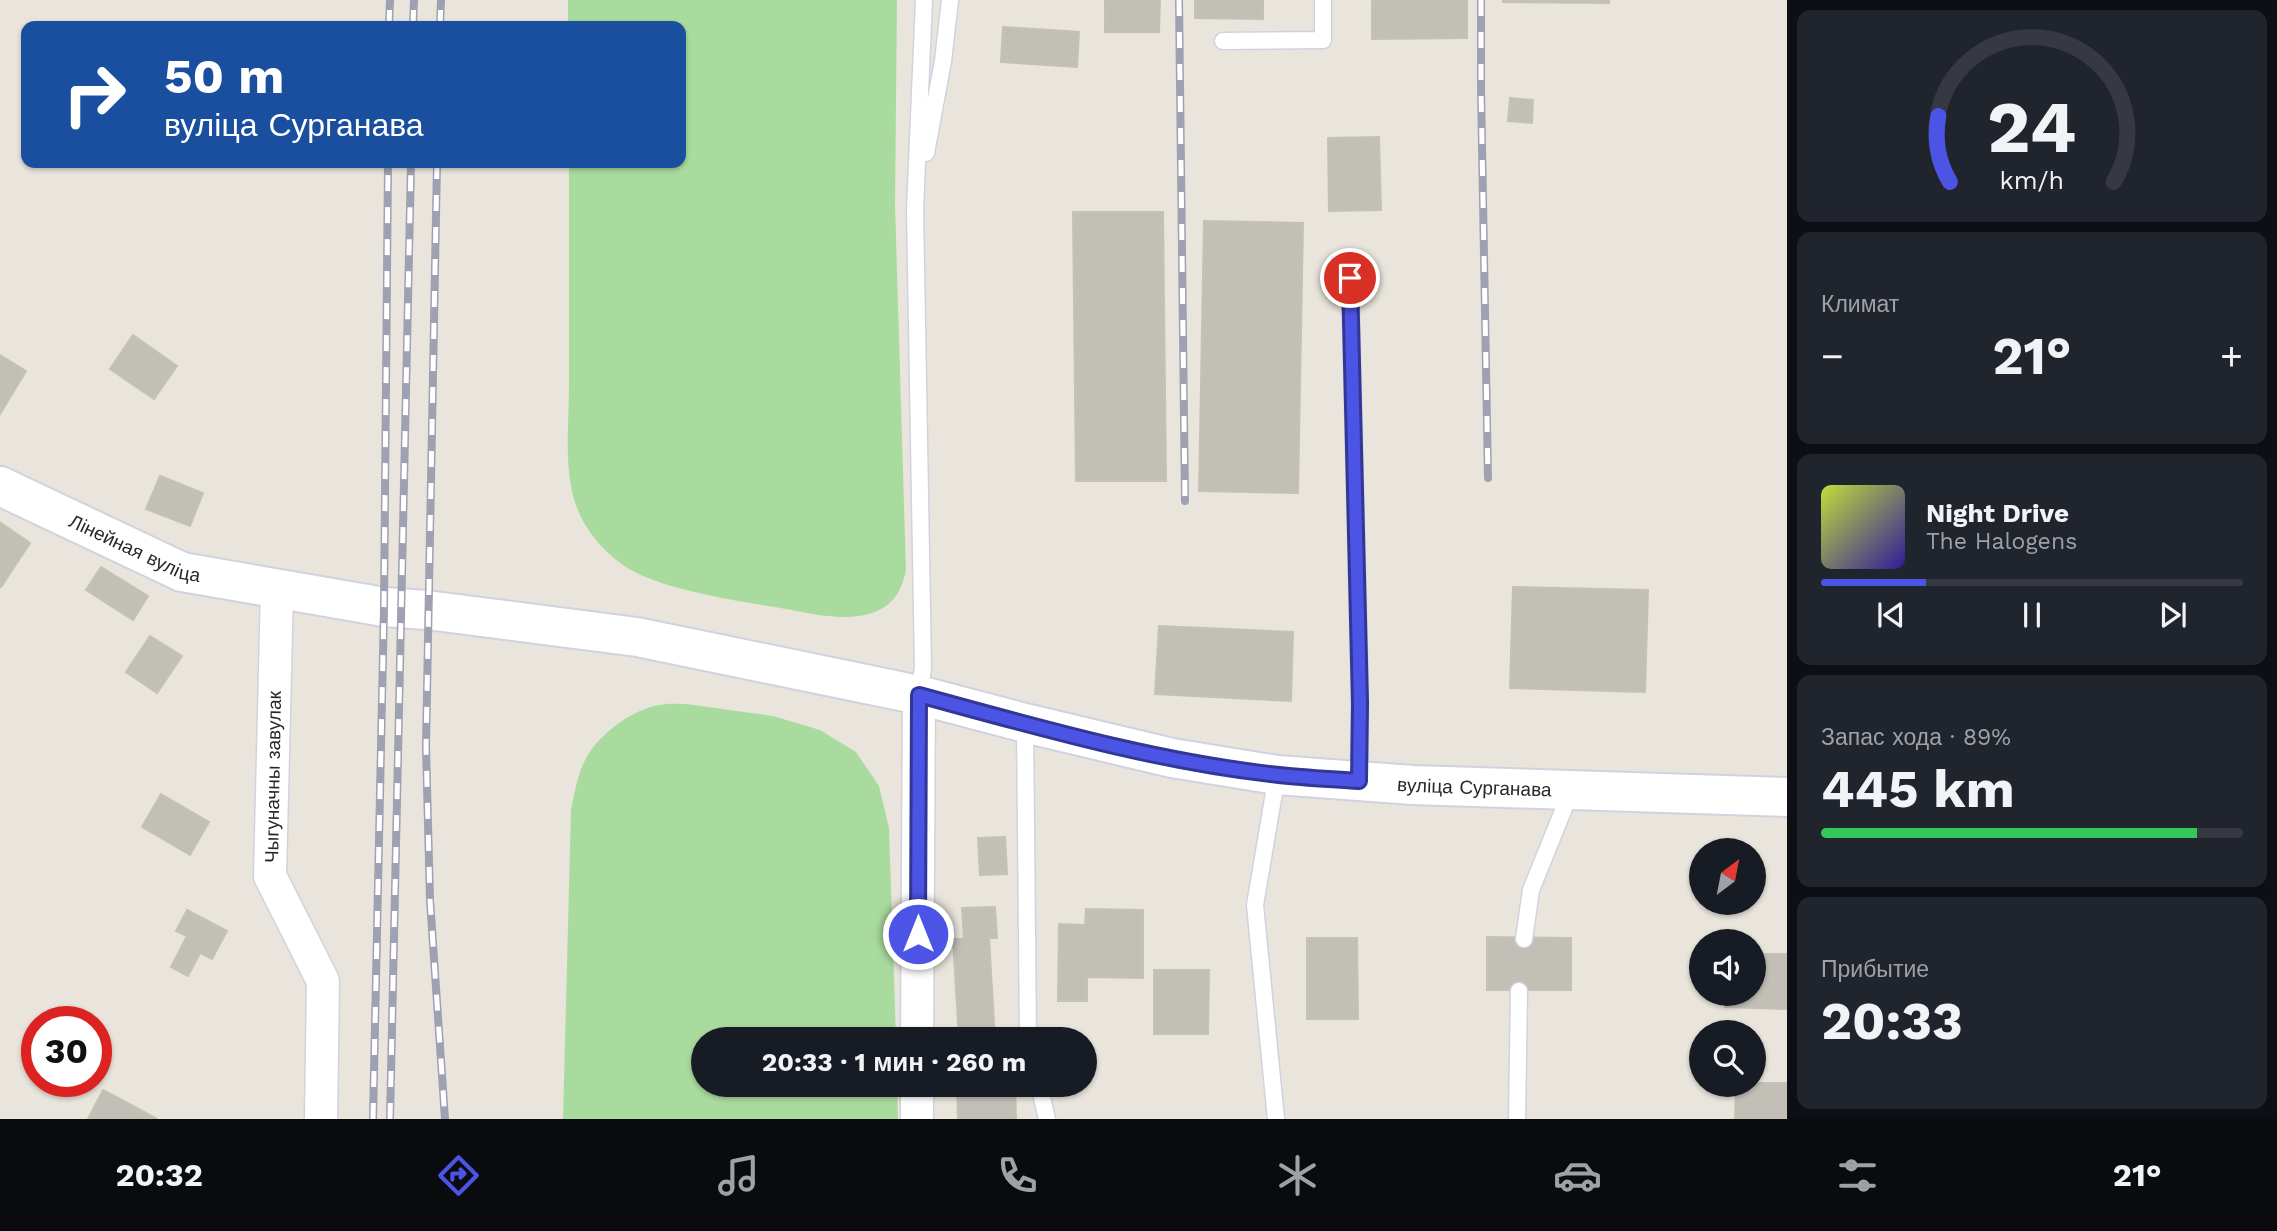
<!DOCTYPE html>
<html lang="ru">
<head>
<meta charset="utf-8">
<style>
  body { margin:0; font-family:"Work Sans",sans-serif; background:#20242c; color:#f1f3f6; height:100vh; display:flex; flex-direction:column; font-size:26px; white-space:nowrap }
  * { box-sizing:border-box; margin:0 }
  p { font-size:23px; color:#9ea1a6 }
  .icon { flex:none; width:38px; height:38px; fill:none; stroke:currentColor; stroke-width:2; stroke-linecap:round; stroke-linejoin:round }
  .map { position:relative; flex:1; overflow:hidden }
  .sheet { display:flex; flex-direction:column; gap:10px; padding:10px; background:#0d0f14; width:490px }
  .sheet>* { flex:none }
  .hud { position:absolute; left:21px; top:21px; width:665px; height:147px; border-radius:14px; box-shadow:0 2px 5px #0004; background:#1a4fa0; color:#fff; overflow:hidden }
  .needle { width:46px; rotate:32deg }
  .fabs { position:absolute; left:1689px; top:838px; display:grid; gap:14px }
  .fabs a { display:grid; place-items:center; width:77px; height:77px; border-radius:50%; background:#171b24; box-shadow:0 2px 5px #0004; font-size:35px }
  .speed { position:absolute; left:21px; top:1006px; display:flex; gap:14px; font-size:35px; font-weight:700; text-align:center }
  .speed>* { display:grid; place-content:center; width:91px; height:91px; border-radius:50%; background:#171b24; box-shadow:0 2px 5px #0004; line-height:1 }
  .speed .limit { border:10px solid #d22; background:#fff; color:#111 }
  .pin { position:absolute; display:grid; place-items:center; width:60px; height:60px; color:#fff; margin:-30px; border:4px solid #fff; border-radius:50%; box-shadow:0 2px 7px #0007 }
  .me { position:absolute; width:77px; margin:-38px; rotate:0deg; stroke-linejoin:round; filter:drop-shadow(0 0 5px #0008) }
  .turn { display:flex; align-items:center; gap:24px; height:147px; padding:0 28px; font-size:32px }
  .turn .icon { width:91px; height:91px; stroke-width:2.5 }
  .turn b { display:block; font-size:49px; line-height:60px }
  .big { font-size:52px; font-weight:700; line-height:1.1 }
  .sheet .widget { flex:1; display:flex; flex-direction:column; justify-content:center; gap:10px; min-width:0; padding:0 24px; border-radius:14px; background:#20242c }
  .sheet .dial { align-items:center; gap:0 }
  .dial svg { height:182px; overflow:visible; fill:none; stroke:#363941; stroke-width:7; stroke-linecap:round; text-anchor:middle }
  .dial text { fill:#f1f3f6; stroke:none }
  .song { display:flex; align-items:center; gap:21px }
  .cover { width:84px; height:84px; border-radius:10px; background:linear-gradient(135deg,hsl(70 70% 55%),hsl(250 70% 35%)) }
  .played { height:7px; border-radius:4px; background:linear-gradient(90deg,#4c54e6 25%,#363941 25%) }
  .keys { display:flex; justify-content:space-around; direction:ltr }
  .heat { display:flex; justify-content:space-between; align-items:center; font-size:38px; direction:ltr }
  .charge { height:10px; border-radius:5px; background:linear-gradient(90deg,#34c759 89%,#363941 0) }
  .trip { position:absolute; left:691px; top:1027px; width:406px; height:70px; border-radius:35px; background:#171b24; box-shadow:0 2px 5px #0004; font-weight:700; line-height:70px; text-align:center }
  .dock { display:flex; height:112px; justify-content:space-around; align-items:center; background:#090b0e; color:#9ea1a6 }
  .dock .icon { width:49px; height:49px }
  .dock .current { color:#4c54e6 }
  .dock b { font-size:32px; color:#f1f3f6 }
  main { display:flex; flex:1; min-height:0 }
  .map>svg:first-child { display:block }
  .green { fill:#aadb9e }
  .building { fill:#c2bfb7; stroke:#c4c1b6; stroke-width:2 }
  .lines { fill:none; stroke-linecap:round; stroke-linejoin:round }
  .service-casing { stroke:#d1d2e0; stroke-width:19 }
  .minor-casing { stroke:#d1d2e0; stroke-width:35 }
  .tertiary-casing { stroke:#d1d2e0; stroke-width:42 }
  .service { stroke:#fff; stroke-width:16 }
  .minor { stroke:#fff; stroke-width:32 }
  .tertiary { stroke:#fff; stroke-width:38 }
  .rail-casing { stroke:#9fa0b1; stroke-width:8 }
  .rail { stroke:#fff; stroke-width:5; stroke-dasharray:16; stroke-linecap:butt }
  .route-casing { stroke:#313796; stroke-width:18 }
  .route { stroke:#4c54e6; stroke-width:12 }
  .labels { text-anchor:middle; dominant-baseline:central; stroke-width:7; stroke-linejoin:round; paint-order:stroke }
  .street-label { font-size:19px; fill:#292929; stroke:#fff }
</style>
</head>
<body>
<main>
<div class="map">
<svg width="1787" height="1119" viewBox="0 0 1787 1119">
  <rect width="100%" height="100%" fill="#e9e5dc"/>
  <path class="green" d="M568 0H897L895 205 906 571C904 578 902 585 899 591 880 625 833 618 802 612 751 602 664 593 623 565 602 550 586 531 577 508 563 471 569 425 569 386 569 312 569 237 569 163H681V26H568Z
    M686 704 773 716 820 730 856 752 879 786 889 828 896 1039 704 1040V1085H897L898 1119H563L571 810C575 791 578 770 589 753 604 731 632 710 659 705 668 703 678 704 686 704Z"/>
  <path class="building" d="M1105 0H1160L1159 32H1105Z
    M1195 0H1263V19L1195 18Z
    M1372 0H1467V38L1372 39Z
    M1503 0H1609V3L1503 2Z
    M1003 27 1079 32 1077 67 1001 62Z
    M1510 98 1533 100 1532 123 1508 121Z
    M1379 137 1381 210 1329 211 1328 138Z
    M1073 212H1163L1166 481H1076Z
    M1204 221 1303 223 1298 493 1199 491Z
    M133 335 177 366 154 399 110 369Z
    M0 355 26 371 0 414Z
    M160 476 203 493 190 526 146 509Z
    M1 523 30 543 1 587H0Z
    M101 567 148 596 133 620 86 590Z
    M1513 587 1648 590 1645 692 1510 688Z
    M1159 626 1293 632 1291 701 1155 694Z
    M150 636 182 656 157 693 126 672Z
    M161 794 209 822 190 855 142 827Z
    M1005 837 1007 874 980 875 978 838Z
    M995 907 997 938H989L995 1040H959L953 939H964L962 908Z
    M1086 909 1143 910V978L1087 977V1001H1058L1059 924 1085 925Z
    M187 910 227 931 212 959 200 953 188 976 171 967 187 936 176 931Z
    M1487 937 1571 938V990H1487Z
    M1307 938H1357L1358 1019H1307Z
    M1754 954H1787V1009L1725 1007 1726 994H1754Z
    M1154 970H1209L1208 1034H1154Z
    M1754 1083H1787V1119H1735L1736 1085Z
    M957 1085H1015L1016 1119H958Z
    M103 1090 157 1119H88Z"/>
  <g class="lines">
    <g class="service-casing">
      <path id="service" d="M1223 41 1323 40V0
        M926 153 943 61 950 0
        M1350 278 1360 703 1359 781
        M919 695 923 668 915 210 924 0
        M1025 723 1028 1040
        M1524 939 1531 890 1571 791
        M1039 1085 1047 1119
        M1276 1119 1255 905 1277 775
        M1517 1119 1519 991"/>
    </g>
    <g class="minor-casing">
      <path id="minor" d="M277 589 270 876 323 981 321 1119
        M917 1040 919 695
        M917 1119V1085"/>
    </g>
    <g class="tertiary-casing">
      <g id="tertiary">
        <path id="s1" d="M0 486 182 572 384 607 427 610 637 637 919 695 1025 723 1172 758 1277 775 1413 785 1787 797"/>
      </g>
    </g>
    <use href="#service" class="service"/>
    <use href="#minor" class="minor"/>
    <use href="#tertiary" class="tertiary"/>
    <g class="rail-casing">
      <path id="rail" d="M1179 0 1185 501
        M1481 0V89L1488 478
        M389 26 390 0
        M413 26 414 0
        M440 26 441 0
        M437 163 426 746 430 900 445 1119
        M373 1119 384 607 388 163
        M390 1119 411 163"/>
    </g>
    <use href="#rail" class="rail"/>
  </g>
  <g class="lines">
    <g class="route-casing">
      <path id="route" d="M918 934 919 695C1037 727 1157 762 1279 775 1305 778 1332 779 1359 781L1360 703 1350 278"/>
    </g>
    <use href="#route" class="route"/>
  </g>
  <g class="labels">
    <g class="street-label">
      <text stroke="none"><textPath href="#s1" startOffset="149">Лінейная вуліца</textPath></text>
      <text transform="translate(273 777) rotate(-89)">Чыгуначны завулак</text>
      <text stroke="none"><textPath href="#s1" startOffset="1514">вуліца Сурганава</textPath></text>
    </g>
  </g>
</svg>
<div class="fabs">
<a><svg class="needle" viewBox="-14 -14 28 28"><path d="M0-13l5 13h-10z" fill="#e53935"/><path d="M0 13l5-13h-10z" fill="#9ea1a6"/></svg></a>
<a><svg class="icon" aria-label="sound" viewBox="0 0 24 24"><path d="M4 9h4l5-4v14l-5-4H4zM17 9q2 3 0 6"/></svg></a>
<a><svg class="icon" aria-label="search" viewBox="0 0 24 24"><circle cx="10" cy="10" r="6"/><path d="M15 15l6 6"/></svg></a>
</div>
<div class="speed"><div class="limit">30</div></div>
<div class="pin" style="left:1350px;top:278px;background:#d93025"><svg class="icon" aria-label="arrive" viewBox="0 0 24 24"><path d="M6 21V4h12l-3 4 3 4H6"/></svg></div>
<svg class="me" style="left:918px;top:934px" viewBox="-20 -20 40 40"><circle r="17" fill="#4c54e6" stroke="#fff" stroke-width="3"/><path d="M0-11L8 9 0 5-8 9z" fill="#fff"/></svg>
<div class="trip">20:33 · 1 мин · 260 m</div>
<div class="hud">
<div class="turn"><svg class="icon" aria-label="right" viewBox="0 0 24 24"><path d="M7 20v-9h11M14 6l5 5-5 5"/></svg><div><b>50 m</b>вуліца Сурганава</div></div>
</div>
</div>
<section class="sheet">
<div class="widget dial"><svg viewBox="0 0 100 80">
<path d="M14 69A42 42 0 1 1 86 69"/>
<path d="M14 69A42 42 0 0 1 9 40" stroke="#4c54e6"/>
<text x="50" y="56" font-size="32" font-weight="700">24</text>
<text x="50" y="72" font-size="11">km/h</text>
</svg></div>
<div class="widget"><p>Климат</p>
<div class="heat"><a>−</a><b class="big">21°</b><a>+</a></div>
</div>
<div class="widget">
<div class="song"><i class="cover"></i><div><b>Night Drive</b><p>The Halogens</p></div></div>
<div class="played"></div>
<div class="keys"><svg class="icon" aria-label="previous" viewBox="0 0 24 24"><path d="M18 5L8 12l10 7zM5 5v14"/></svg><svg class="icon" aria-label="pause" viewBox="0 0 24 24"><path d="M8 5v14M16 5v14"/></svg><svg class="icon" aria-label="next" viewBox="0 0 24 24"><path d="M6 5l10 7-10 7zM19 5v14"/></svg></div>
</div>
<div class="widget"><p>Запас хода · 89%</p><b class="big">445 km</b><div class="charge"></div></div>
<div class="widget"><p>Прибытие</p><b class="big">20:33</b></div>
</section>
</main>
<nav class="dock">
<b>20:32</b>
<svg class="icon current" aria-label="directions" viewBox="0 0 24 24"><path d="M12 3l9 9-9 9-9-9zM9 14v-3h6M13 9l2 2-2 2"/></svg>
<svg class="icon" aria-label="music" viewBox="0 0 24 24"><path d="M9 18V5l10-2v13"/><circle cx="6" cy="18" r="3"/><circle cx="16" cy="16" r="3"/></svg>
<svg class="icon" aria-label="phone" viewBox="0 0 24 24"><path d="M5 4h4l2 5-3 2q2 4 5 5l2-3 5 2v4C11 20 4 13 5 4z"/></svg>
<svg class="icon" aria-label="climate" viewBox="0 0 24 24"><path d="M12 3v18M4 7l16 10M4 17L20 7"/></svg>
<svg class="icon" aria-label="car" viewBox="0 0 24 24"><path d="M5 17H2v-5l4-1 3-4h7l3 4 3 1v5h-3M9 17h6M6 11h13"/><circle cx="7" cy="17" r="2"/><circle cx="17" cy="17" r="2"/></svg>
<svg class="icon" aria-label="filters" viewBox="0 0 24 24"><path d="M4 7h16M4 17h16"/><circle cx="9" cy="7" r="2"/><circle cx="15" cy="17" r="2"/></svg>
<b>21°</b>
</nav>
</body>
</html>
